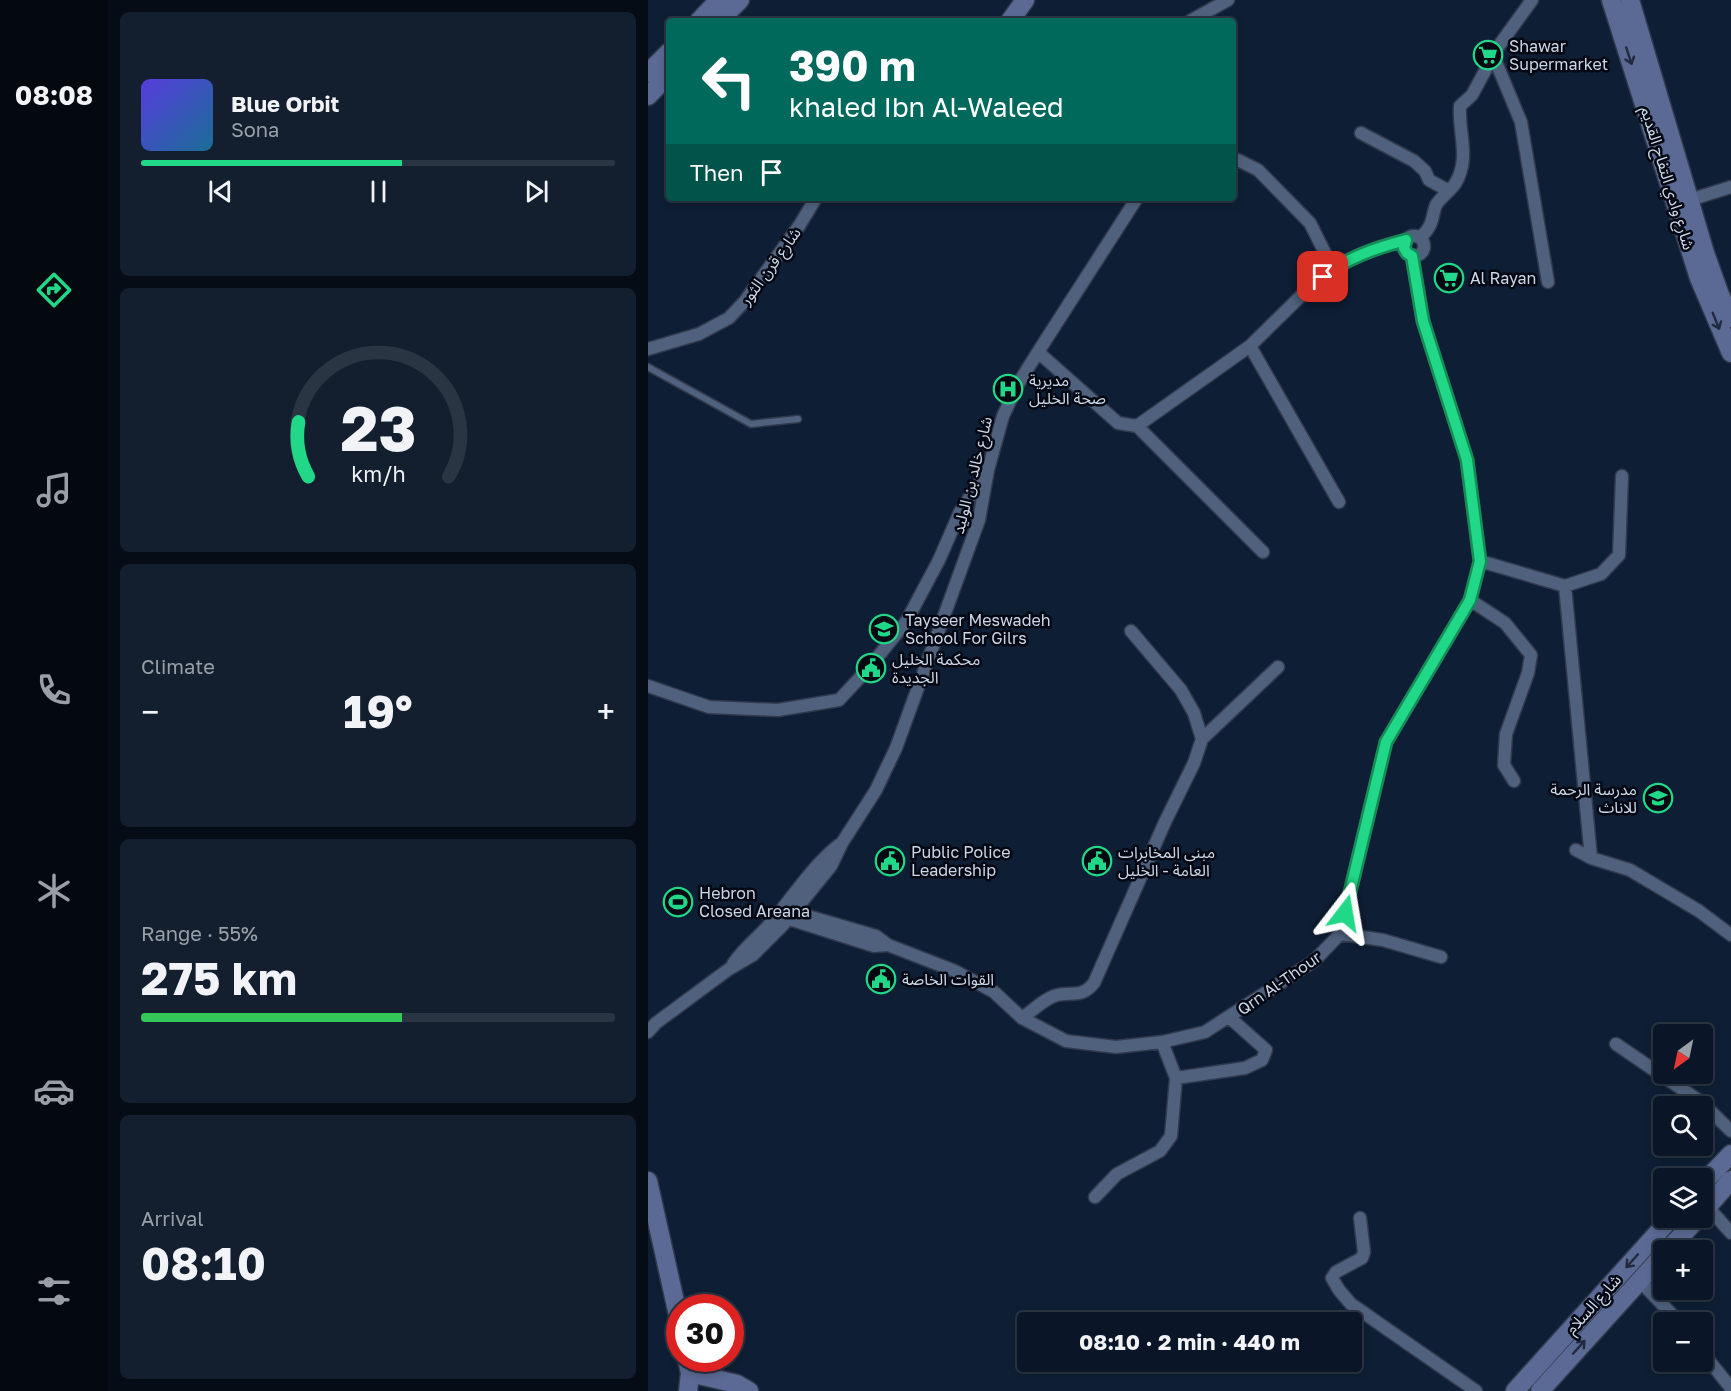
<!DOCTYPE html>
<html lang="en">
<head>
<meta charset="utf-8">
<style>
  body { margin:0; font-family:"Golos Text","Noto Sans Arabic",sans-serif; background:#131f2f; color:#f1f3f6; height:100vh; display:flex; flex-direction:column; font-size:22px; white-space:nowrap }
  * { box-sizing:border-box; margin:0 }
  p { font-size:20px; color:#999fa7 }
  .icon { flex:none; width:33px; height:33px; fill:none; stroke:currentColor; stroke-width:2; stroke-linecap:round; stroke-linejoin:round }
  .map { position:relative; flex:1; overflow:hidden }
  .panel { display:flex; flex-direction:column; gap:12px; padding:12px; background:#060c15; width:540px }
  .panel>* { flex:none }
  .banner { position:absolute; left:18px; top:18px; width:570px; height:183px; border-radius:6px; box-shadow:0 3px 9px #0003,0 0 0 2px #2a3544; background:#00695c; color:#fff; overflow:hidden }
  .needle { width:39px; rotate:213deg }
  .buttons { position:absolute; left:1005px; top:1024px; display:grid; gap:12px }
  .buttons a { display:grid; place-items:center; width:60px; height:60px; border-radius:6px; background:#0a1627; box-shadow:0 3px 9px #0003,0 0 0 2px #2a3544; font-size:30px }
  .speed { position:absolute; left:18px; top:1294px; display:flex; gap:12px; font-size:30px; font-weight:700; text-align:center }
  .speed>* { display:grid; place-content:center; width:78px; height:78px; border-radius:50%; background:#0a1627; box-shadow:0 3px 9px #0003,0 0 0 2px #2a3544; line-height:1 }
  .speed .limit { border:9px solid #d22; background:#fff; color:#111 }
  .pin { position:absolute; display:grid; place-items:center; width:51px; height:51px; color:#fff; margin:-26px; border-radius:12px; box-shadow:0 3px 9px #0006 }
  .me { position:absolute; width:66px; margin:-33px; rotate:14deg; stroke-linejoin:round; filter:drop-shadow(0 0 4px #0008) }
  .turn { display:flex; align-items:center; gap:21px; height:126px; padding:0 24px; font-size:27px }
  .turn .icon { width:78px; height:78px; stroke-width:2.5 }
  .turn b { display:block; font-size:42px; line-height:51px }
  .then { display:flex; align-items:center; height:57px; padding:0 24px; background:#0003; gap:12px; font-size:22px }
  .big { font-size:45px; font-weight:700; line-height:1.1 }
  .panel .card { flex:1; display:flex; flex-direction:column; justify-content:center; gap:9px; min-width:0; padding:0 21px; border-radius:9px; background:#131f2f }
  .panel .dial { align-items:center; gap:0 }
  .dial svg { height:156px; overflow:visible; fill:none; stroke:#2a3544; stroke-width:7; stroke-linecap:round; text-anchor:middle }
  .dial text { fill:#f1f3f6; stroke:none }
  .song { display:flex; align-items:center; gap:18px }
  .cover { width:72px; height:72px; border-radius:9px; background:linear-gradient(135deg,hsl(250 70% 55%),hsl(200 70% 35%)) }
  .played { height:6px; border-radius:3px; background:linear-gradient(90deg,#20d887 55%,#2a3544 55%) }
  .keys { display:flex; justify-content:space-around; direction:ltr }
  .heat { display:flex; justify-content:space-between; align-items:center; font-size:33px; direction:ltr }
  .charge { height:9px; border-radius:4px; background:linear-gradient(90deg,#34c759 55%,#2a3544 0) }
  .trip { position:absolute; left:369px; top:1312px; width:345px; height:60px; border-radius:6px; background:#0a1627; box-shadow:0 3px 9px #0003,0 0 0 2px #2a3544; font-weight:700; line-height:60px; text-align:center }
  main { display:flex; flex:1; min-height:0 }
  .tab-bar { display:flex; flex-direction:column; width:108px; justify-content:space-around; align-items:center; background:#040910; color:#999fa7 }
  .tab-bar .icon { width:42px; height:42px }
  .tab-bar .on { color:#20d887 }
  .tab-bar b { font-size:27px; color:#f1f3f6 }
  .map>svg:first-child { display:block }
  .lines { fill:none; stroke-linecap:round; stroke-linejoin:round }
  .lane-casing { stroke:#31394c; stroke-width:9 }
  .street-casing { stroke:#31394c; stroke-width:15 }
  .secondary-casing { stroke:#31394c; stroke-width:21 }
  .lane { stroke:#4f617c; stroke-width:6 }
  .street { stroke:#4f617c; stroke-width:12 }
  .secondary { stroke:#5b6a94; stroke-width:18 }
  .oneway { stroke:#222a40 }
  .route-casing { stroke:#158c58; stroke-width:15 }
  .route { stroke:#20d887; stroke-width:10 }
  .labels { text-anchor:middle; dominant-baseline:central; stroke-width:5; stroke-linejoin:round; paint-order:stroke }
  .poi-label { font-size:16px; fill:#ccd7e6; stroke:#030812; text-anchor:start }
  .street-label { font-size:16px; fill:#ccd7e6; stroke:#030812 }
</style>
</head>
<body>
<main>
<nav class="tab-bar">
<b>08:08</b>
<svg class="icon on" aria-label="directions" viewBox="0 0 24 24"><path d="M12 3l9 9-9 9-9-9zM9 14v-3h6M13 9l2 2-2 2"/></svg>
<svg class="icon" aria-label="music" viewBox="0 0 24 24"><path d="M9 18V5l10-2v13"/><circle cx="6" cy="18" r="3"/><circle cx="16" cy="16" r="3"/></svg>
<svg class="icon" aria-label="phone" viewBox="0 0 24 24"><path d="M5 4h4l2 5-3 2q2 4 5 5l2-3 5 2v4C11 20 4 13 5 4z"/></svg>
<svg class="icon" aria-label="climate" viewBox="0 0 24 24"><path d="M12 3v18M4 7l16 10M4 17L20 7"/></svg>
<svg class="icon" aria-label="car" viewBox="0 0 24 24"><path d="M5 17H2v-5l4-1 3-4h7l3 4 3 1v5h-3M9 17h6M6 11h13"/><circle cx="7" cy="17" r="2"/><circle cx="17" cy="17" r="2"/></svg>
<svg class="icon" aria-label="filters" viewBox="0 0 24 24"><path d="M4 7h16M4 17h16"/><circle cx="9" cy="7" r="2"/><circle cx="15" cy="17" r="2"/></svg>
</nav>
<section class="panel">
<div class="card">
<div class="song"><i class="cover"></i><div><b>Blue Orbit</b><p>Sona</p></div></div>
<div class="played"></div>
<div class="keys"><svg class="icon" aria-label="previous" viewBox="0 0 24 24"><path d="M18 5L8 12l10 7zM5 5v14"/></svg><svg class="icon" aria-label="pause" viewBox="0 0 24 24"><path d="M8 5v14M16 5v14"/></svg><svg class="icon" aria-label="next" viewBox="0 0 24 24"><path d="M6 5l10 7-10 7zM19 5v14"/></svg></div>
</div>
<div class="card dial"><svg viewBox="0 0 100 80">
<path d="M14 69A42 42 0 1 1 86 69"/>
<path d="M14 69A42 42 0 0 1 9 41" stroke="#20d887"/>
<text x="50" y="56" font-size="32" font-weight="700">23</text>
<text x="50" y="72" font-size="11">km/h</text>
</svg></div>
<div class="card"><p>Climate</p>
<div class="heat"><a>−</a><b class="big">19°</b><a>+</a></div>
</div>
<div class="card"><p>Range · 55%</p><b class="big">275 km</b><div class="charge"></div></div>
<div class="card"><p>Arrival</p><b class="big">08:10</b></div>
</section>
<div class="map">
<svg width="1083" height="1391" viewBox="0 0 1083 1391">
  <rect width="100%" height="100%" fill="#0e1e34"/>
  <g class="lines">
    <g class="lane-casing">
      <path id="lane" d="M0 367 103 424 150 419"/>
    </g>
    <g class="street-casing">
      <path id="street" d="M542 21 580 0
        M845 55 873 122 900 282
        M713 133 766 161 777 171 781 180 801 191
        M585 163 590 160 610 170 662 223 681 261 691 264
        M1035 202 1083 187
        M756 246a10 10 0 1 1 20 0a10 10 0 1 1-20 0Z
        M772 238C775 235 779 231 781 227 785 221 785 212 788 205 793 197 802 191 807 184 823 158 810 133 812 106L824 95 850 47 884 0
        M602 346 691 502
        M0 349 51 334 81 318 97 301 151 226 168 198
        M390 352 470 423 489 426 602 346 660 289 691 264 729 248 758 240
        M489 426 615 552
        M832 561 917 586 953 574 971 555 974 476
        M917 586 943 858
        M822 600 857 623 883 655 880 673 858 734 856 765 866 781
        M483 631 533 690 546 713 554 739
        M0 686 61 707 130 710 191 700 219 670 258 622 291 560 312 512 337 474
        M928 850 943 858 982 870 1051 911 1083 935
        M130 914 146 912 228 936 240 945 307 971 346 992 374 1018 418 1041 468 1047 514 1042 557 1032 666 961 692 934 738 742 822 600 832 561 819 460 775 321 764 256
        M135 917 226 946 240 945
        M692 934 735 940 793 957
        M85 964C95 949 108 939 120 926 144 899 163 867 191 845
        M374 1018C384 1011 395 1000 406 996 422 990 432 1000 446 983L517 822 546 763 554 739 630 667
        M0 1032 8 1023 81 969 105 955 135 925 183 866 194 843 228 790 248 748 331 520 340 470 355 416 370 384 390 352 489 198
        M968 1044 1053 1102 1083 1131
        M528 1078 597 1068 614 1060 618 1050 582 1018
        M447 1197 469 1174 512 1151 523 1136 528 1078 514 1042
        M1060 1207 1083 1233
        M712 1218 716 1252 714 1258 688 1272 684 1278 691 1290 703 1304 828 1391
        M991 1280 1032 1323
        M1054 1352 1083 1388"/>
    </g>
    <g class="secondary-casing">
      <path id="secondary" d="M963 0 1051 278 1083 353
        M982 0 1057 253 1072 295 1083 318
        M51 21 71 0
        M71 21 92 0
        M362 21 377 0
        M0 73 21 52
        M0 96 21 74
        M0 1181 32 1324
        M1054 1184 1083 1154
        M1054 1213 1083 1180
        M1019 1251 1050 1218
        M39 1359 42 1373 40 1391
        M42 1373 89 1384 101 1391
        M867 1391 1023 1218
        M892 1391 1016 1254"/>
    </g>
    <use href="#lane" class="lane"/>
    <use href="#street" class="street"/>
    <use href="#secondary" class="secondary"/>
  </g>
  <defs><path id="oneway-shaft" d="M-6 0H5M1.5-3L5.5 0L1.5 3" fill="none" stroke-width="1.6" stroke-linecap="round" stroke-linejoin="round" transform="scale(1.5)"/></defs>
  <g class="oneway">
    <use href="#oneway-shaft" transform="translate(981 56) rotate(72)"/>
    <use href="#oneway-shaft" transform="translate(1068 321) rotate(68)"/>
    <use href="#oneway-shaft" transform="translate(984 1261) rotate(132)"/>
    <use href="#oneway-shaft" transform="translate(931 1347) rotate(-48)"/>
  </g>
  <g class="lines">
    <g class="route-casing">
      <path id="route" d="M675 277C700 257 728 248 758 240L756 248 759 253 764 256 775 321 819 460 832 561 822 600 738 742 697 913"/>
    </g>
    <use href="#route" class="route"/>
  </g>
  <defs>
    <g id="supermarket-ring" transform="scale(1.5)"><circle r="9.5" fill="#030812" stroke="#20d887" stroke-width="1.5"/><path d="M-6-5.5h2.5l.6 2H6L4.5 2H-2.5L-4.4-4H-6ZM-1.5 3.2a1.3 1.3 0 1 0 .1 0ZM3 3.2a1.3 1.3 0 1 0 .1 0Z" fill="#20d887"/></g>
    <g id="hospital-ring" transform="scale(1.5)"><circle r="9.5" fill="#030812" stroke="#20d887" stroke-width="1.5"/><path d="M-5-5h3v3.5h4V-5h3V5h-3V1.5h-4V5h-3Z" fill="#20d887"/></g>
    <g id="school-ring" transform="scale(1.5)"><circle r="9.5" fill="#030812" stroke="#20d887" stroke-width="1.5"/><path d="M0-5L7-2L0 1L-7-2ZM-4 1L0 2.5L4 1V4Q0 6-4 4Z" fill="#20d887"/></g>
    <g id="civic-ring" transform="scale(1.5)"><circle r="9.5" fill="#030812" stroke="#20d887" stroke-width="1.5"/><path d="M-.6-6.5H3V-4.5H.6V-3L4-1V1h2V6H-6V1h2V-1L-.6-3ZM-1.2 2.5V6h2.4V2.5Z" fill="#20d887"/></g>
    <g id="stadium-ring" transform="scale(1.5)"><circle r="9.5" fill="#030812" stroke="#20d887" stroke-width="1.5"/><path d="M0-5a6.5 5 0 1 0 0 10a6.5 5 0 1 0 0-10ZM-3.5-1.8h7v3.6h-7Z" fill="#20d887"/></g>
  </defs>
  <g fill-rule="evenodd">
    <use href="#supermarket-ring" x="840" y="55"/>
    <use href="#supermarket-ring" x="801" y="278"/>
    <use href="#hospital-ring" x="360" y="389"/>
    <use href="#school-ring" x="236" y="629"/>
    <use href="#civic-ring" x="223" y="668"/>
    <use href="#school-ring" x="1010" y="798"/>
    <use href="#civic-ring" x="242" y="861"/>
    <use href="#civic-ring" x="449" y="861"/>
    <use href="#stadium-ring" x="30" y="902"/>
    <use href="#civic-ring" x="233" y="979"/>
  </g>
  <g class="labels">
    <g class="poi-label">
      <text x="861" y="46">Shawar<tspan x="861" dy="18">Supermarket</tspan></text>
      <text x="822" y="278">Al Rayan</text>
      <text x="381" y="380">مديرية<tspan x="381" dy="18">صحة الخليل</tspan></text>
      <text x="257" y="620">Tayseer Meswadeh<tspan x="257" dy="18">School For Gilrs</tspan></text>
      <text x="244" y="659">محكمة الخليل<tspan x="244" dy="18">الجديدة</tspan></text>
      <text x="989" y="789" text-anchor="end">مدرسة الرحمة<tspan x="989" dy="18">للاناث</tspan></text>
      <text x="263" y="852">Public Police<tspan x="263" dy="18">Leadership</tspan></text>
      <text x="470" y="852">مبنى المخابرات<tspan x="470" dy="18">العامة - الخليل</tspan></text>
      <text x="51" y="893">Hebron<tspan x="51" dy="18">Closed Areana</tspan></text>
      <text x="254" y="979">القوات الخاصة</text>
    </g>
    <g class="street-label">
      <text transform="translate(1020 178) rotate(73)">شارع وادي التفاح القديم</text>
      <text transform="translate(122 266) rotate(-54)">شارع قرن الثور</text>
      <text transform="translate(324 475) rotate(-76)">شارع خالد بن الوليد</text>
      <text transform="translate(631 983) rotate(-35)">Qrn Al-Thour</text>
      <text transform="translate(945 1304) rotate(-48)">شارع السلام</text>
    </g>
  </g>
</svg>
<div class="buttons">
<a><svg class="needle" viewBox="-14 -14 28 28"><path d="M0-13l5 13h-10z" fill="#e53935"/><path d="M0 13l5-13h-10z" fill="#999fa7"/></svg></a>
<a><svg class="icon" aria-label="search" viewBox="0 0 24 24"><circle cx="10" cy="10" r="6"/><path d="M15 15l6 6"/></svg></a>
<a><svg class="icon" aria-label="layers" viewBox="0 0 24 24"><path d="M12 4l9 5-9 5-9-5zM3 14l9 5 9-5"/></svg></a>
<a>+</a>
<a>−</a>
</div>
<div class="speed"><div class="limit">30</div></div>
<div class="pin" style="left:675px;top:277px;background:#d93025"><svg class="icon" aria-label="arrive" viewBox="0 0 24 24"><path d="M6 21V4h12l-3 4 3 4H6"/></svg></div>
<svg class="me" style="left:697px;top:913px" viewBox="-20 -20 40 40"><path d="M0-17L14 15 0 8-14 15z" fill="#20d887" stroke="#fff" stroke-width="4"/></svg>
<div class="trip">08:10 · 2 min · 440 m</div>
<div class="banner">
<div class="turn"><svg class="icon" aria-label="left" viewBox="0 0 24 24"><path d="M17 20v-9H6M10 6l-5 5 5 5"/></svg><div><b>390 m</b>khaled Ibn Al-Waleed</div></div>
<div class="then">Then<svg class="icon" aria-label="arrive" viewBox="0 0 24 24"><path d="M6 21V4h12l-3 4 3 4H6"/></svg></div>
</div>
</div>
</main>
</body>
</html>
